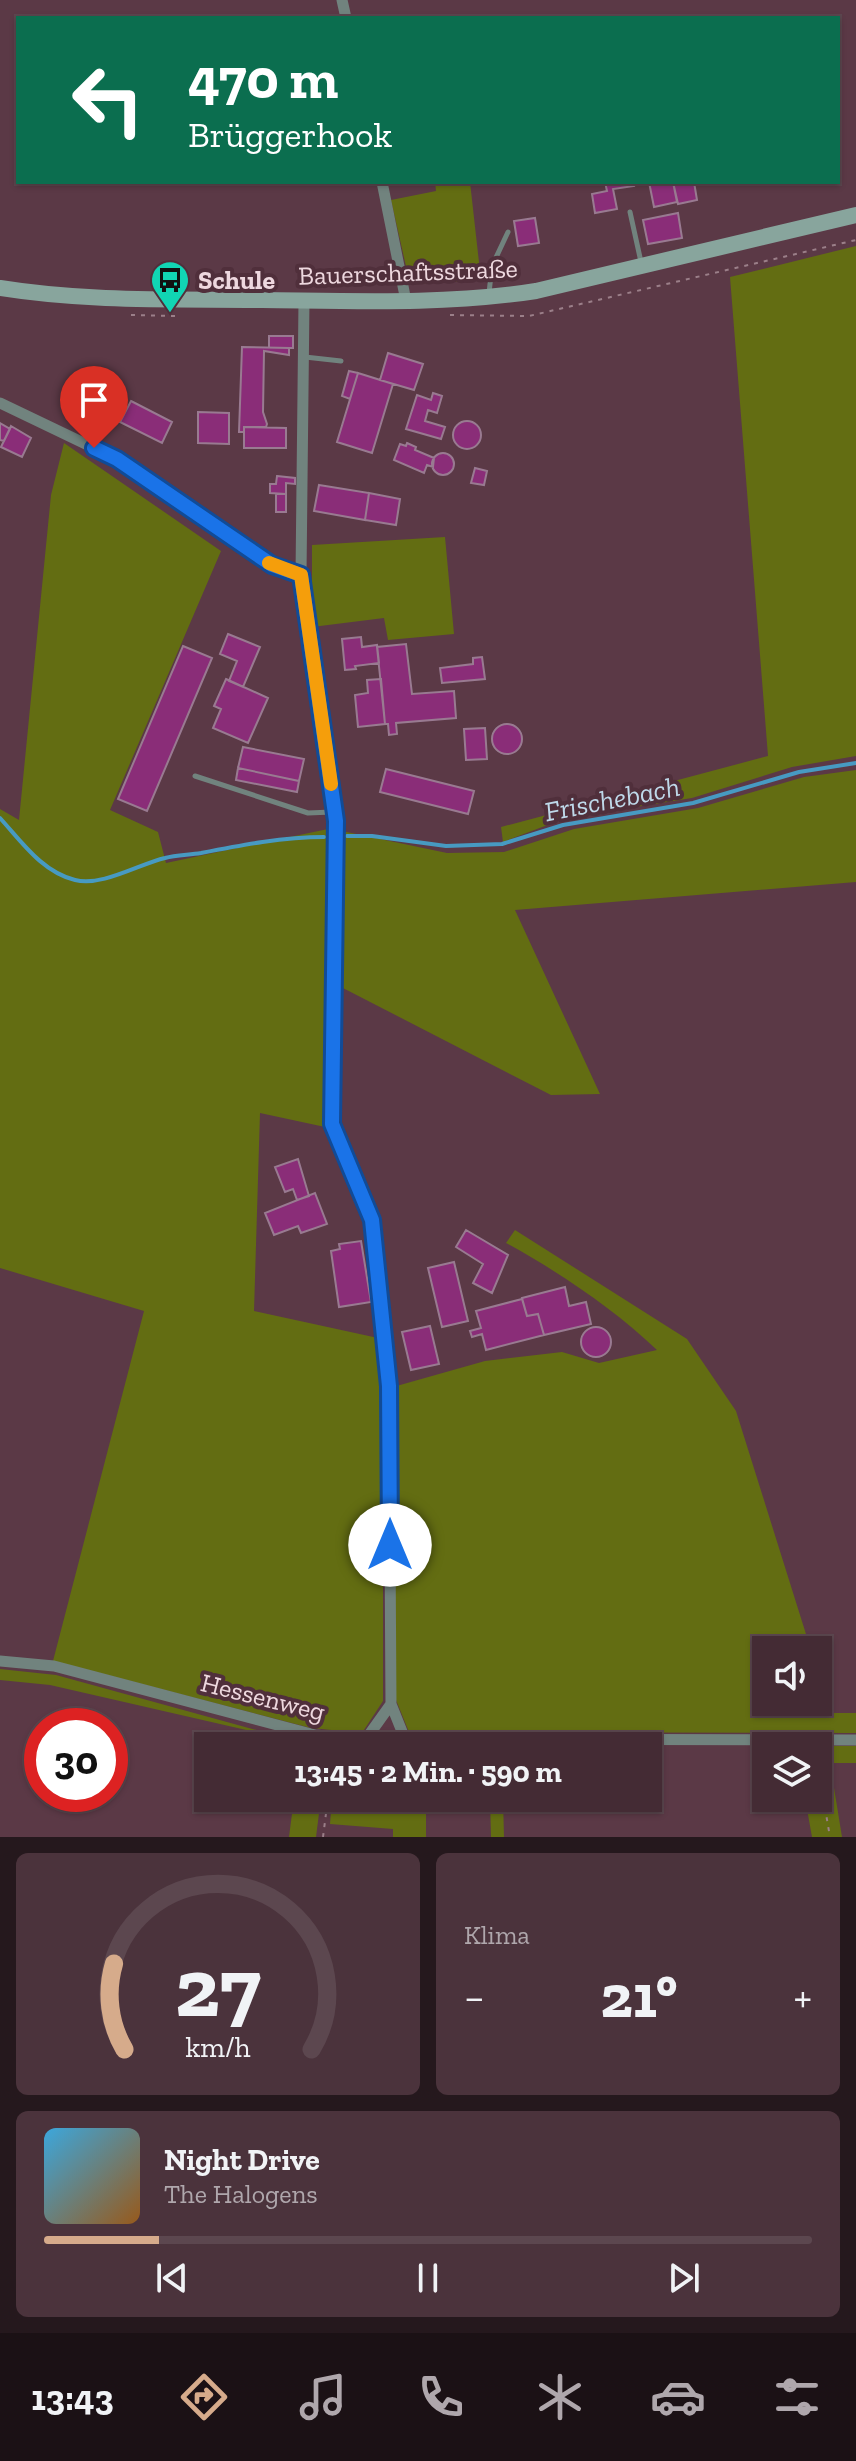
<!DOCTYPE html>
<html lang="de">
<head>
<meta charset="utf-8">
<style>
  body { margin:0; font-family:"Zilla Slab",serif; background:#4b333c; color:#f1f3f6; height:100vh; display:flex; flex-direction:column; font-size:30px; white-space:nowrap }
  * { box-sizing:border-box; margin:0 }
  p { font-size:26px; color:#afa7ac }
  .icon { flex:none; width:44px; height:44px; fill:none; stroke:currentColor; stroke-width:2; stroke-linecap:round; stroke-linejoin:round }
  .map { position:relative; height:1837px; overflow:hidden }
  .details { display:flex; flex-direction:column; gap:16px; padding:16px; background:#25181d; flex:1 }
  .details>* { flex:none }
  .banner { position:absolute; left:16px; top:16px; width:824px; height:168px; border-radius:0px; box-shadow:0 2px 6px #0004,0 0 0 2px #5c474f; background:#0b6e4f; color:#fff; overflow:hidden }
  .controls { position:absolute; left:752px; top:1636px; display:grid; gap:16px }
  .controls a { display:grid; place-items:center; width:80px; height:80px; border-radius:0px; background:#442b34; box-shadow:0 2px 6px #0004,0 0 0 2px #5c474f; font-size:40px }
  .speed { position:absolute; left:24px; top:1708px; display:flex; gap:16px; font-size:40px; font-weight:700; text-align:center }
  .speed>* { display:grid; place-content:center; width:104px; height:104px; border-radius:50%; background:#442b34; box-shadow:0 2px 6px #0004,0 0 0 2px #5c474f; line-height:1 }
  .speed .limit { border:12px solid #d22; background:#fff; color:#111 }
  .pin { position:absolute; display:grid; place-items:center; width:68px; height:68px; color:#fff; margin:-82px -34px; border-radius:50% 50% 50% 0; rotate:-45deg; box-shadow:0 0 8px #0007 }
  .pin .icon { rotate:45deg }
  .me { position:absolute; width:88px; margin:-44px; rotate:0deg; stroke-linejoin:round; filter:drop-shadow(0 0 6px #0008) }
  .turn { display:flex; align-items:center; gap:28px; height:168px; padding:0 40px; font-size:36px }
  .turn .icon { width:104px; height:104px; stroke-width:2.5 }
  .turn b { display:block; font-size:56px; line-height:68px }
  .big { font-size:60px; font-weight:700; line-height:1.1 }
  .details .widget { flex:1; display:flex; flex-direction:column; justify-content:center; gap:12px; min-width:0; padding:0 28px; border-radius:12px; background:#4b333c }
  .details .dial { align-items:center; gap:0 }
  .dial svg { height:208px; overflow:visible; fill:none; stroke:#5c474f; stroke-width:7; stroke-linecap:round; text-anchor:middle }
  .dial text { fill:#f1f3f6; stroke:none }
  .song { display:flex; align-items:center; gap:24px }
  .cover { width:96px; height:96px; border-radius:12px; background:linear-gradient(135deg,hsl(200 70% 55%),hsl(30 70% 35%)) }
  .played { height:8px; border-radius:4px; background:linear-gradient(90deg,#d6ab8b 15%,#5c474f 15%) }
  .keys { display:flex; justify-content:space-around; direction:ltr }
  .heat { display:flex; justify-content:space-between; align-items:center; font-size:44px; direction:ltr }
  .details .tiles { flex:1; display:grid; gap:16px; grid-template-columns:1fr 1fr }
  .widget:last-child { grid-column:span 2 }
  .trip { position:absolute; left:194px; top:1732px; width:468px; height:80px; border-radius:0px; background:#442b34; box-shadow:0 2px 6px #0004,0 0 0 2px #5c474f; font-weight:700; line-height:80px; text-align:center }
  .menu { display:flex; height:128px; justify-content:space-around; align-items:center; background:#1b1115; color:#afa7ac }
  .menu .icon { width:56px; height:56px }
  .menu .on { color:#d6ab8b }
  .menu b { font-size:36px; color:#f1f3f6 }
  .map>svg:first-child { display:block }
  .green { fill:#636d12 }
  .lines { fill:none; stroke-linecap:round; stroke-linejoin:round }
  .stream { stroke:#479ac2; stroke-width:4 }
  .building { fill:#8a2d78; stroke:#997a91; stroke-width:2 }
  .path { stroke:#9b7f89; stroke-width:2; stroke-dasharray:4 6; stroke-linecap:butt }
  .lane { stroke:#71837e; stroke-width:5 }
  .street { stroke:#71837e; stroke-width:11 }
  .secondary { stroke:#88a59d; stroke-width:16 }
  .route-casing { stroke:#114b97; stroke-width:20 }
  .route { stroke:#1a73e8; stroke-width:14 }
  .slow { stroke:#f59e0b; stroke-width:14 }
  .labels { text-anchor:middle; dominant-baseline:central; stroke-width:8; stroke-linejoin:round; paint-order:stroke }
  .street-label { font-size:26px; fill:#eed8df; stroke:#502f3b }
  .poi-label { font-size:26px; font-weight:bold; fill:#eed8df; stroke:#502f3b; text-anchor:start }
  .water-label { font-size:28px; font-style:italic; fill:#bfd9ea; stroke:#502f3b }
</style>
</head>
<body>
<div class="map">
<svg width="856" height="1837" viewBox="0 0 856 1837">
  <rect width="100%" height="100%" fill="#5b3946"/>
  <path class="green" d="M435 182H470L481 280 410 284 391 200 436 191Z
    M856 246V756L792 767 692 798 566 818 503 842 501 827 768 756 730 277Z
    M64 443 221 551 110 810 158 832 166 863 328 829 327 957 341 965 342 831 447 853 504 852 574 829 698 808 804 777 856 770V882L515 910 600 1094 551 1095 339 986 326 983 325 1127 260 1113 254 1311 378 1338 383 1394V1701L362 1733 311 1728 53 1661 144 1311 0 1268V809L19 820 51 495Z
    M445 537 454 634 388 640 384 618 312 627V545Z
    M515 1230 687 1339 736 1411 811 1650H766V1702H818V1672L831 1713H856V1733L409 1732 396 1700 393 1387 485 1361 562 1352 599 1363 657 1350C614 1309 559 1272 506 1243Z
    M0 1669 56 1675 300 1742 327 1746H300L299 1742 50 1685 0 1680Z
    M796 1746H856V1763H830L842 1837H812L805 1798H818V1746Z
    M294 1798H321L316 1837H289Z
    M332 1798H426V1837H393V1829L330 1824Z
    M490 1798H503L504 1837H491Z"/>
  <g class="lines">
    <path class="stream" d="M0 818C21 841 42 872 75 880 102 887 139 864 165 858 176 855 189 855 201 853 242 845 283 837 324 837
      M347 836H372L446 846 502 844 563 825 693 803 799 772 856 763"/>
  </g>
  <path class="building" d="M605 182H633L634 186 613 189 617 209 595 213 592 194 607 191Z
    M649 182H673L677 202 654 207Z
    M673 182H694L697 200 678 204Z
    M678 213 682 238 648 244 643 220Z
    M535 218 539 243 518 246 514 221Z
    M269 336H293V348H269Z
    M242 347 289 348V355L264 351 263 412 267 424 266 427H244V432H239Z
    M388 353 423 364 414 390 380 380Z
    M349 371 358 373 350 399 342 396Z
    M358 373 393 384 372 453 337 442Z
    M433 393 442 396 437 413 428 410 425 421 445 427 441 439 406 429 417 395 431 400Z
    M131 401 172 422 162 443 120 422Z
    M198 412 229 413V444L198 443Z
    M453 435a14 14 0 1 1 28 0a14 14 0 1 1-28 0Z
    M0 423 10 429 4 441 0 440Z
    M11 426 31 438 22 457 1 447Z
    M244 427 286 428V448H244Z
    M407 443 416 447 415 450 434 458 433 467 427 465 424 473 394 460 400 444 406 446Z
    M432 464a11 11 0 1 1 22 0a11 11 0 1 1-22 0Z
    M475 468 487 471 484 485 471 483Z
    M277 476 295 478V484L286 483V494L270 493V484H276Z
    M319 485 369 493 365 520 314 511Z
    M369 493 400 499 396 525 365 520Z
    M276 494H286V512H276Z
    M228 634 260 647 243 687 229 681 237 661 220 654Z
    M361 637 362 647 377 645 379 663 355 666 356 669 345 670 342 639Z
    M406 644 412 694 454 691 456 718 396 723 397 734 389 735 388 724H385L377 647Z
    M183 646 212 658 147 811 118 799Z
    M482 657 485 679 442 683 440 668 473 664V658Z
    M226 679 268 698 248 743 213 728 221 709 214 706Z
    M381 679 385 724 358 727 355 695 368 693 367 680Z
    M492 739a15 15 0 1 1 30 0a15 15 0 1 1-30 0Z
    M485 728 487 759 466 760 464 729Z
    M243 747 304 759 299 781 238 768Z
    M238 768 299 781 297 792 236 780Z
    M386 769 474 791 468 814 380 792Z
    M298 1159 309 1196 297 1200 293 1189 285 1192 275 1167Z
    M315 1193 327 1224 301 1233 298 1226 274 1235 265 1213Z
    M466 1230 508 1255 492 1293 473 1283 483 1264 456 1247Z
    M361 1241 371 1302 339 1307 331 1251 340 1249 339 1244Z
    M454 1262 468 1321 442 1327 428 1268Z
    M565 1287 569 1306 586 1302 591 1324 544 1335 538 1314 527 1316 522 1298Z
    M522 1299 527 1316 538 1314 544 1335 486 1350 482 1334 472 1337 470 1331 481 1328 476 1311Z
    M430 1326 439 1364 411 1370 402 1332Z
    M581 1342a15 15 0 1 1 30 0a15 15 0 1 1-30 0Z"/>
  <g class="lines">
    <path class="path" d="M131 315 176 316
      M450 315 529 316 856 240
      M818 1768 830 1837
      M323 1837 328 1798"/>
    <path class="lane" d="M630 212 641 262
      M489 293 492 266 508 232
      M305 357 341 361
      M195 776 308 813 332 812"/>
    <path class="street" d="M342 0 346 18
      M382 182 406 301
      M0 403 117 459 272 565 301 575 336 821 332 1124 372 1220 389 1386 391 1704 366 1739
      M301 575 304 300
      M0 1661 54 1666 315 1735 366 1739 856 1740
      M391 1704 405 1739"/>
    <path class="secondary" d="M0 288C86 302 175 299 262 300 353 301 446 305 536 291L856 215"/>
  </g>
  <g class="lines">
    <g class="route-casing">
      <path id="route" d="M94 448 117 459 272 565 301 575 336 821 332 1124 372 1220 389 1386 390 1545"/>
    </g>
    <use href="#route" class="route"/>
    <path class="slow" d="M269 563 301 575 331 784"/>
  </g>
  <defs>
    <g id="bus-pin" transform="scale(2)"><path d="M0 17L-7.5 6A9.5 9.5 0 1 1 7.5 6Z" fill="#11d5b4" stroke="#502f3b"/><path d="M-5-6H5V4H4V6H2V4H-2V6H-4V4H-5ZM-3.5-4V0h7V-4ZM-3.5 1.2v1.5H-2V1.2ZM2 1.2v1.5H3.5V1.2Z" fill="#111"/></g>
  </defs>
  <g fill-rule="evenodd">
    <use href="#bus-pin" x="170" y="280"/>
  </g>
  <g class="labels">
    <g class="street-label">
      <text transform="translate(408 272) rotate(-2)">Bauerschaftsstraße</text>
      <text transform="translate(263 1697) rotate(14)">Hessenweg</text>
    </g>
    <g class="poi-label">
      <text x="198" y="280">Schule</text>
    </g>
    <g class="water-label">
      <text transform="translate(612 799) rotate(-11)">Frischebach</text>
    </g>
  </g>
</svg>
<div class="controls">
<a><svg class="icon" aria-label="sound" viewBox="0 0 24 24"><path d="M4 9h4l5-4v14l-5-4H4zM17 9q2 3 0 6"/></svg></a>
<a><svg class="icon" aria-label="layers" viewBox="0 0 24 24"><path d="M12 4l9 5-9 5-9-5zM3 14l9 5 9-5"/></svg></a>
</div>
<div class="speed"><div class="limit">30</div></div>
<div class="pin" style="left:94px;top:448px;background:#d93025"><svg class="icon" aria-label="arrive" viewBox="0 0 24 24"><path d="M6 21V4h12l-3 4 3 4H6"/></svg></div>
<svg class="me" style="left:390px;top:1545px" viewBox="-20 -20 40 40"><circle r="19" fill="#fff"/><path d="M0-13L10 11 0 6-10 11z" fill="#1a73e8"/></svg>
<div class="trip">13:45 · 2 Min. · 590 m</div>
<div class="banner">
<div class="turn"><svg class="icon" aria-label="left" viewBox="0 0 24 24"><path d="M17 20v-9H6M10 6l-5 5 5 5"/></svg><div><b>470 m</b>Brüggerhook</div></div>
</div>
</div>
<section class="details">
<div class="tiles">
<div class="widget dial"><svg viewBox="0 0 100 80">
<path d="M14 69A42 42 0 1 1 86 69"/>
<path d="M14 69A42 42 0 0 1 10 36" stroke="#d6ab8b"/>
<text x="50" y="56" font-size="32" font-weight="700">27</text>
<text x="50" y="72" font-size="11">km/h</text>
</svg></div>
<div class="widget"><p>Klima</p>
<div class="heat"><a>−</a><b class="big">21°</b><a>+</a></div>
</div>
<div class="widget">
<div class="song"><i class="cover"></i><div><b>Night Drive</b><p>The Halogens</p></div></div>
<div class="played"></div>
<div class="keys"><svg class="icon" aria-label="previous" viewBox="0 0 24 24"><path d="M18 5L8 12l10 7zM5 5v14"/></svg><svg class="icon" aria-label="pause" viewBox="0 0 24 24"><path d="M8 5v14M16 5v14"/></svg><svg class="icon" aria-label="next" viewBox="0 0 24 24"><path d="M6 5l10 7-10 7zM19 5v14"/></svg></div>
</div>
</div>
</section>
<nav class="menu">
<b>13:43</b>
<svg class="icon on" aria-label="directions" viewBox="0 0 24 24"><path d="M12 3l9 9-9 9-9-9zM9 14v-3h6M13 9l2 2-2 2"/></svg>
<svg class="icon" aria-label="music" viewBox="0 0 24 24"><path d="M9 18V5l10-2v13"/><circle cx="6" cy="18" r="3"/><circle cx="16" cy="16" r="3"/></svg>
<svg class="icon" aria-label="phone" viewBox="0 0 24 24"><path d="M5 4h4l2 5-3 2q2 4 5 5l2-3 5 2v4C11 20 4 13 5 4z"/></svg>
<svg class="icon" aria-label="climate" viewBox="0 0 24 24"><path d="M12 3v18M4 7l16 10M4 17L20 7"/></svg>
<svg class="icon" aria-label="car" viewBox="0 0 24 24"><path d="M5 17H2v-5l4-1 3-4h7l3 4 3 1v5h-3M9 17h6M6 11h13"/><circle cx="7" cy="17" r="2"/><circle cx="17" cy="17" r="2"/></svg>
<svg class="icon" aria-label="filters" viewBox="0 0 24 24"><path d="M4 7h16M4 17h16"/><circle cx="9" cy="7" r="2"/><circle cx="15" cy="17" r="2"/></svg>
</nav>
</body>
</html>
